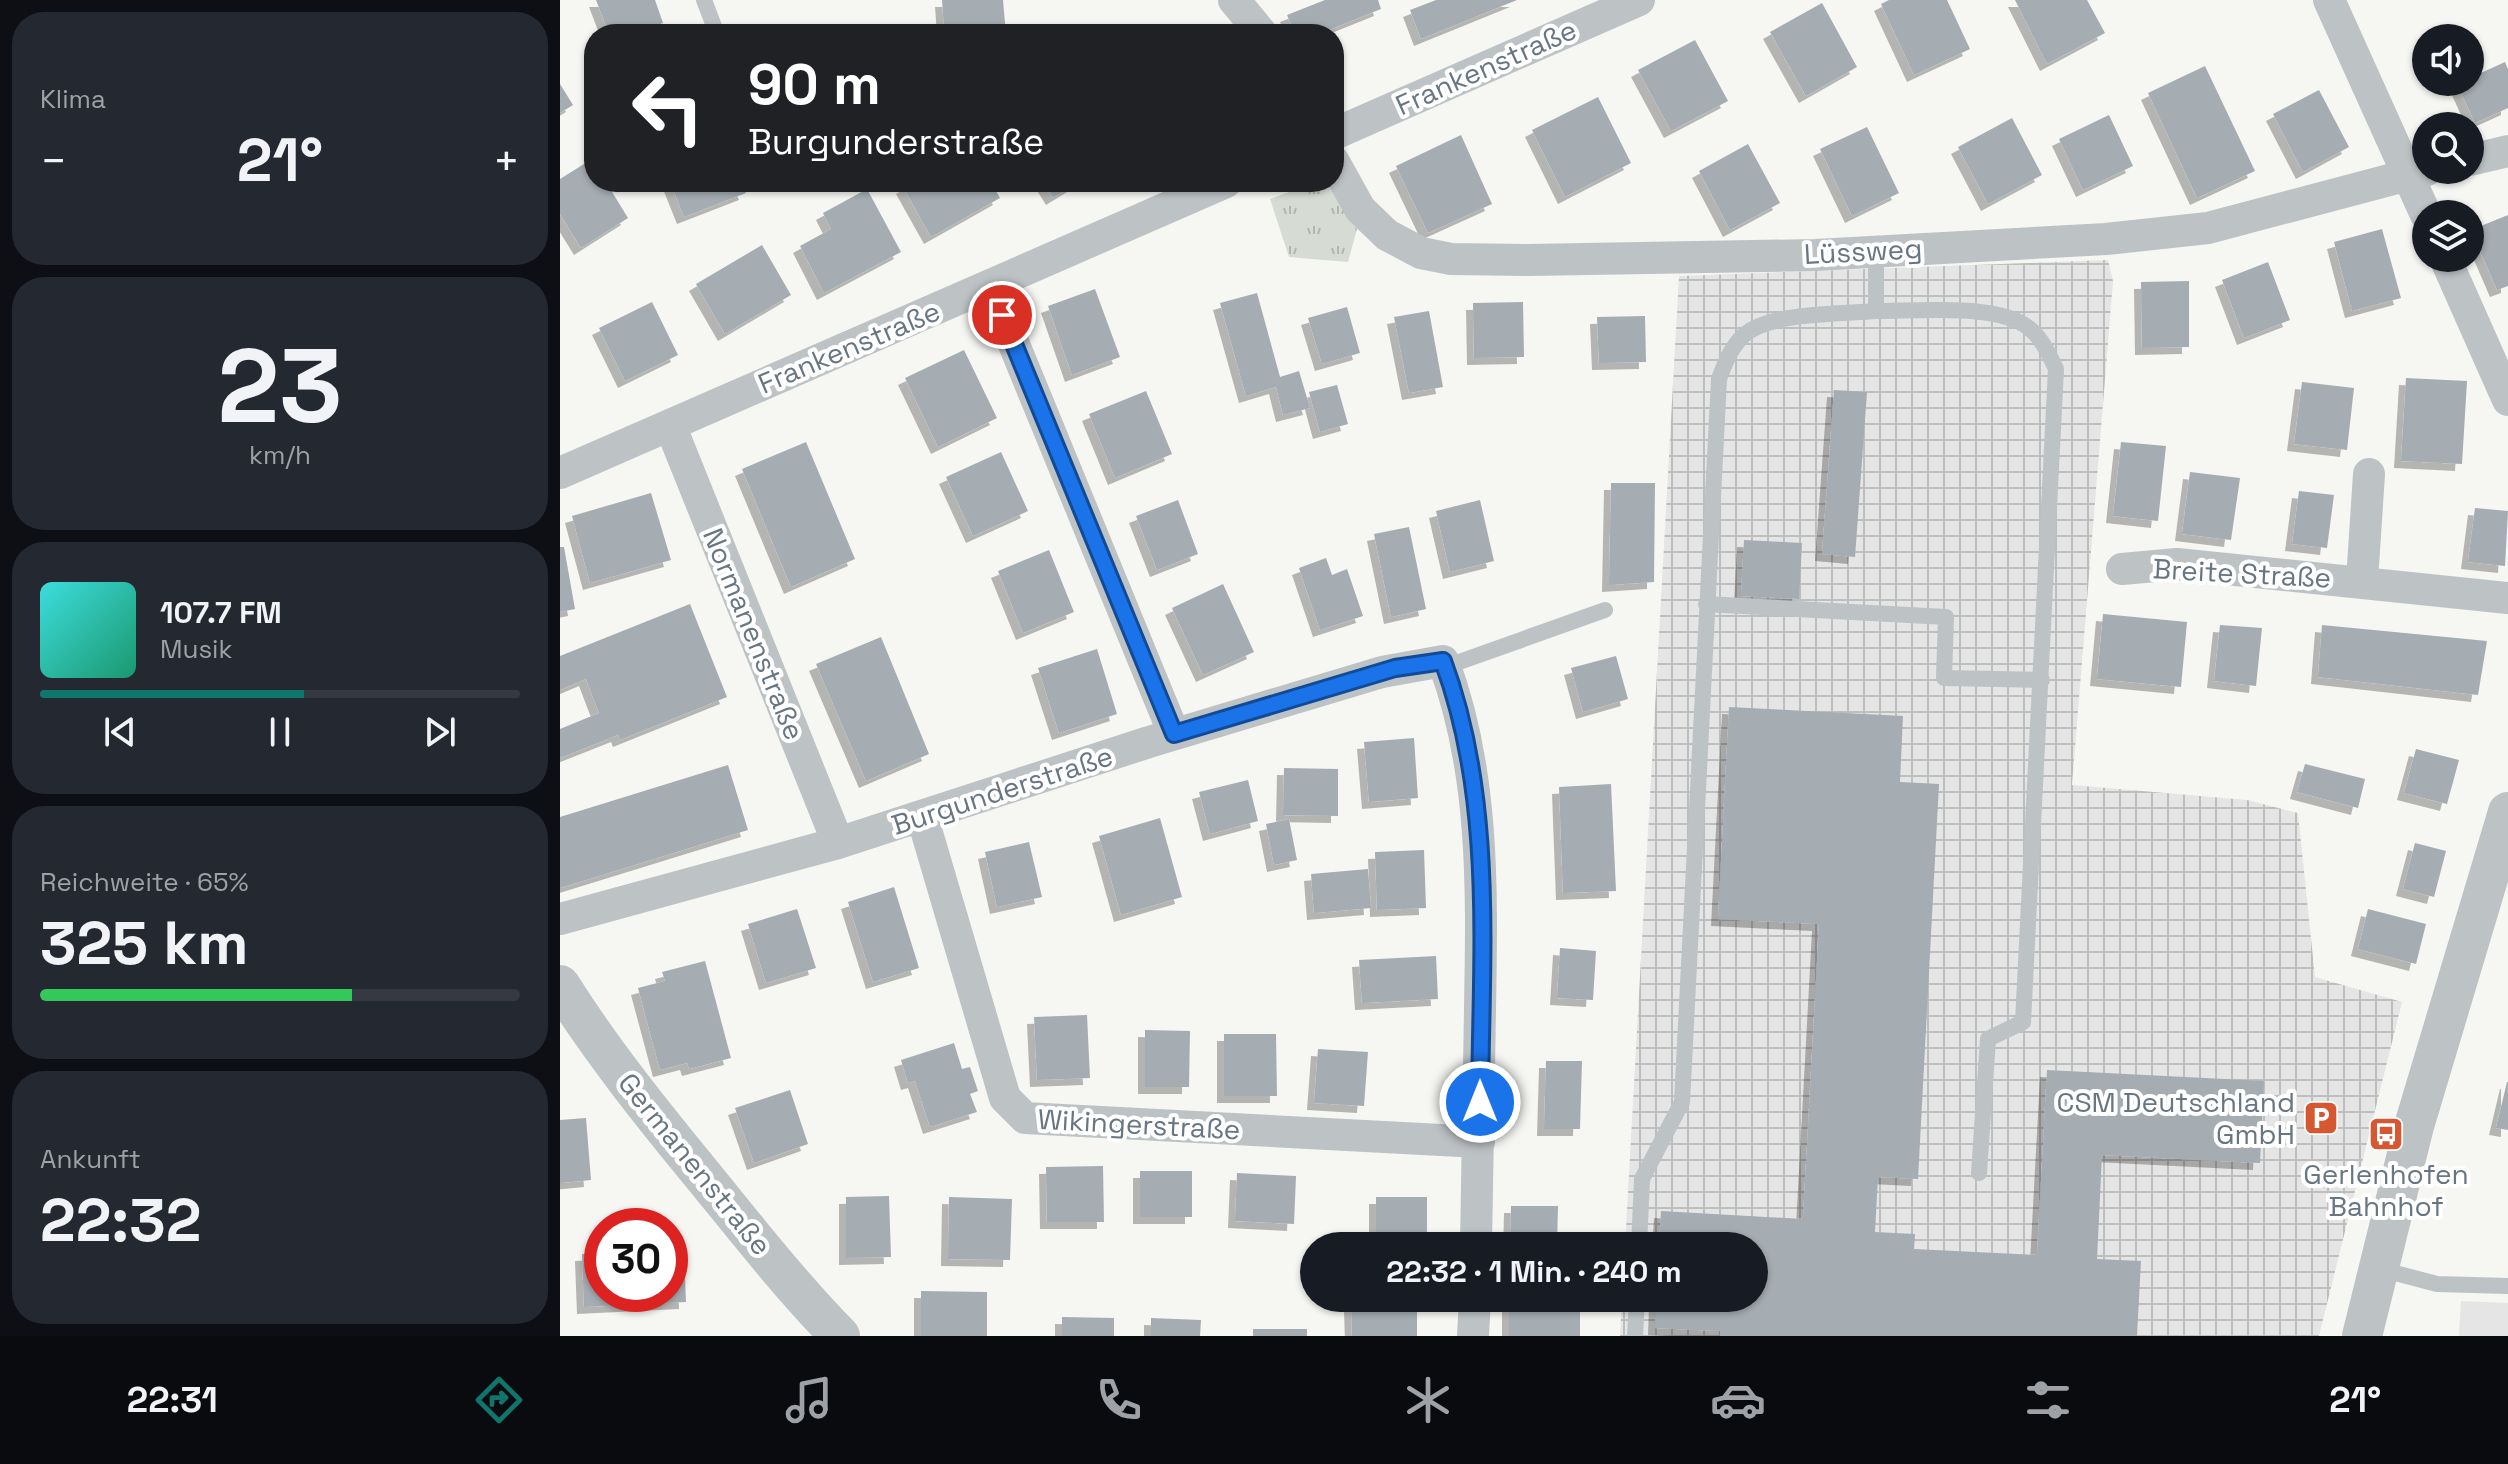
<!DOCTYPE html>
<html lang="de">
<head>
<meta charset="utf-8">
<style>
  body { margin:0; font-family:"Space Grotesk",sans-serif; background:#242831; color:#f1f3f6; height:100vh; display:flex; flex-direction:column; font-size:30px; white-space:nowrap }
  * { box-sizing:border-box; margin:0 }
  p { font-size:26px; color:#9ea1a6 }
  .icon { flex:none; width:44px; height:44px; fill:none; stroke:currentColor; stroke-width:2; stroke-linecap:round; stroke-linejoin:round }
  .map { position:relative; flex:1; overflow:hidden }
  .side { display:flex; flex-direction:column; gap:12px; padding:12px; background:#0d0f14; width:560px }
  .side>* { flex:none }
  .top-card { position:absolute; left:24px; top:24px; width:760px; height:168px; border-radius:32px; box-shadow:0 2px 6px #0004; background:#202124; color:#fff; overflow:hidden }
  .fabs { position:absolute; left:1852px; top:24px; display:grid; gap:16px }
  .fabs a { display:grid; place-items:center; width:72px; height:72px; border-radius:50%; background:#171b24; box-shadow:0 2px 6px #0004; font-size:40px }
  .speed { position:absolute; left:24px; top:1208px; display:flex; gap:16px; font-size:40px; font-weight:700; text-align:center }
  .speed>* { display:grid; place-content:center; width:104px; height:104px; border-radius:50%; background:#171b24; box-shadow:0 2px 6px #0004; line-height:1 }
  .speed .limit { border:12px solid #d22; background:#fff; color:#111 }
  .pin { position:absolute; display:grid; place-items:center; width:68px; height:68px; color:#fff; margin:-34px; border:4px solid #fff; border-radius:50%; box-shadow:0 2px 8px #0007 }
  .me { position:absolute; width:88px; margin:-44px; rotate:0deg; stroke-linejoin:round; filter:drop-shadow(0 0 6px #0008) }
  .turn { display:flex; align-items:center; gap:28px; height:168px; padding:0 32px; font-size:36px }
  .turn .icon { width:104px; height:104px; stroke-width:2.5 }
  .turn b { display:block; font-size:56px; line-height:68px }
  .big { font-size:60px; font-weight:600; line-height:1.1 }
  .side .card { flex:1; display:flex; flex-direction:column; justify-content:center; gap:12px; min-width:0; padding:0 28px; border-radius:32px; background:#242831 }
  .side .dial { align-items:center; gap:0 }
  .dial b { font-size:104px; line-height:1 }
  .song { display:flex; align-items:center; gap:24px }
  .cover { width:96px; height:96px; border-radius:12px; background:linear-gradient(135deg,hsl(180 70% 55%),hsl(160 70% 35%)) }
  .played { height:8px; border-radius:4px; background:linear-gradient(90deg,#0f766e 55%,#363941 55%) }
  .keys { display:flex; justify-content:space-around; direction:ltr }
  .heat { display:flex; justify-content:space-between; align-items:center; font-size:44px; direction:ltr }
  .charge { height:12px; border-radius:6px; background:linear-gradient(90deg,#34c759 65%,#363941 0) }
  .trip { position:absolute; left:740px; top:1232px; width:468px; height:80px; border-radius:40px; background:#171b24; box-shadow:0 2px 6px #0004; font-weight:600; line-height:80px; text-align:center }
  .menu { display:flex; height:128px; justify-content:space-around; align-items:center; background:#090b0e; color:#9ea1a6 }
  .menu .icon { width:56px; height:56px }
  .menu .on { color:#0f766e }
  .menu b { font-size:36px; color:#f1f3f6 }
  main { display:flex; flex:1; min-height:0 }
  .map>svg:first-child { display:block }
  .built { fill:#e4e5e4 }
  .industrial { fill:url(#industrial-grid) }
  .park { fill:url(#park-tufts) }
  .building { fill:#a5adb2; filter:url(#shadow) }
  .lines { fill:none; stroke-linecap:round; stroke-linejoin:round }
  .service { stroke:#bdc2c5; stroke-width:16 }
  .minor { stroke:#bdc2c5; stroke-width:32 }
  .tertiary { stroke:#bdc2c5; stroke-width:40 }
  .route-casing { stroke:#114b97; stroke-width:20 }
  .route { stroke:#1a73e8; stroke-width:14 }
  .labels { text-anchor:middle; dominant-baseline:central; stroke-width:8; stroke-linejoin:round; paint-order:stroke }
  .street-label { font-size:28px; fill:#677682; stroke:#fff }
  .poi-label { font-size:28px; fill:#677682; stroke:#fff; text-anchor:end }
</style>
</head>
<body>
<main>
<section class="side">
<div class="card"><p>Klima</p>
<div class="heat"><a>−</a><b class="big">21°</b><a>+</a></div>
</div>
<div class="card dial"><b>23</b><p>km/h</p></div>
<div class="card">
<div class="song"><i class="cover"></i><div><b>107.7 FM</b><p>Musik</p></div></div>
<div class="played"></div>
<div class="keys"><svg class="icon" aria-label="previous" viewBox="0 0 24 24"><path d="M18 5L8 12l10 7zM5 5v14"/></svg><svg class="icon" aria-label="pause" viewBox="0 0 24 24"><path d="M8 5v14M16 5v14"/></svg><svg class="icon" aria-label="next" viewBox="0 0 24 24"><path d="M6 5l10 7-10 7zM19 5v14"/></svg></div>
</div>
<div class="card"><p>Reichweite · 65%</p><b class="big">325 km</b><div class="charge"></div></div>
<div class="card"><p>Ankunft</p><b class="big">22:32</b></div>
</section>
<div class="map">
<svg width="1948" height="1336" viewBox="0 0 1948 1336">
  <defs>
    <pattern id="industrial-grid" width="8" height="8" patternUnits="userSpaceOnUse" patternTransform="scale(2)"><rect width="8" height="8" fill="#e4e5e4"/><path d="M0 4h8M4 0v8" fill="none" stroke="#bdbebe"/></pattern>
    <pattern id="park-tufts" width="24" height="20" patternUnits="userSpaceOnUse" patternTransform="scale(2)"><rect width="24" height="20" fill="#d6dbd3"/><path d="M3 7l-1-3M5 7V3M7 7l1-3M15 17l-1-3M17 17v-4M19 17l1-3" fill="none" stroke="#b1b6b1"/></pattern>
    <filter id="shadow"><feDropShadow dx="-7" dy="7" stdDeviation="0" flood-color="#0004"/></filter>
  </defs>
  <rect width="100%" height="100%" fill="#f6f6f3"/>
  <path class="built" d="M1901 1301 1948 1303V1336H1899Z"/>
  <path class="industrial" d="M1548 260 1553 281 1512 785 1687 800 1738 813 1755 977 1842 1002 1759 1336H1060L1062 1298H1194V1246H1065L1119 276Z"/>
  <path class="park" d="M756 182H769L797 229 788 262 729 257 710 199Z"/>
  <path class="building" d="M36 0H95L103 23 75 34H49Z
    M382 0H443L446 34H372L371 29 384 27Z
    M765 0H818L821 9 759 34H735L727 15Z
    M876 0H957L861 39 850 10Z
    M1329 0H1387L1410 49 1354 75 1321 4Z
    M1455 0H1527L1545 33 1487 64Z
    M1262 3 1297 67 1246 96 1210 32Z
    M1135 40 1168 101 1111 131 1078 70Z
    M1945 62 1948 69V108L1915 123 1897 84 1910 82V78Z
    M1645 66 1695 171 1637 198 1588 93Z
    M0 84 13 105 0 113Z
    M1759 90 1789 147 1743 172 1713 114Z
    M1038 97 1071 163 1005 197 972 130Z
    M1549 115 1573 166 1523 190 1499 139Z
    M1452 118 1482 175 1428 204 1398 147Z
    M1307 127 1339 193 1292 216 1260 149Z
    M901 135 932 204 868 233 836 166Z
    M1188 144 1220 203 1170 230 1139 171Z
    M32 159 34 182H46L68 218 21 248 0 214V179Z
    M110 182H181L186 193 124 217Z
    M352 182H431L440 198 371 237 343 187Z
    M483 182H519L493 198Z
    M307 189 341 252 264 293 240 246 271 229 263 213Z
    M1948 215V286L1937 290 1911 230Z
    M1822 229 1841 298 1792 311 1774 242Z
    M202 245 231 295 165 334 136 284Z
    M1708 262 1730 320 1684 338 1662 280Z
    M1629 281V347L1582 348 1581 282Z
    M535 289 560 357 512 375 488 306Z
    M697 293 720 377 739 371 750 408 723 415 716 387 686 396 660 303Z
    M92 302 118 355 65 381 39 328Z
    M963 302 964 357 914 358 913 303Z
    M787 307 800 353 762 364 748 318Z
    M869 311 883 387 849 393 834 317Z
    M1085 316 1086 362 1039 363 1037 317Z
    M404 350 437 418 378 447 345 378Z
    M1846 378 1907 381 1902 464 1841 461Z
    M1742 382 1794 388 1787 450 1734 444Z
    M777 385 788 424 760 432 749 392Z
    M1274 390 1307 392 1295 557 1262 554Z
    M586 391 612 454 555 478 529 414Z
    M246 442 295 559 231 587 182 469Z
    M1561 442 1606 446 1598 521 1553 516Z
    M441 452 468 511 413 536 386 477Z
    M1630 472 1680 478 1671 540 1622 534Z
    M1051 483H1095L1094 582 1049 585Z
    M1739 491 1774 495 1767 548 1732 544Z
    M91 493 111 560 30 583 12 516Z
    M618 500 638 554 597 570 576 516Z
    M920 500 934 561 890 572 876 511Z
    M1915 508 1948 511 1945 566 1908 562Z
    M849 527 866 609 831 617 814 534Z
    M1184 540 1242 543 1239 599 1181 596Z
    M0 547H4L15 609 0 612Z
    M489 550 514 612 463 633 438 571Z
    M766 558 772 575 787 569 803 616 760 630 739 568Z
    M663 584 694 652 643 675 612 608Z
    M130 604 167 697 60 740 58 735 0 758V729L39 713 26 679 0 690V656Z
    M1543 614 1627 622 1621 687 1537 679Z
    M1660 625 1702 628 1696 686 1654 681Z
    M1762 625 1927 641 1918 695 1758 677Z
    M321 637 369 754 306 781 256 664Z
    M537 649 557 714 499 733 478 668Z
    M1056 656 1068 699 1023 712 1011 668Z
    M1169 707 1343 716 1340 782 1379 784 1358 1179 1318 1177 1315 1232 1355 1234 1354 1249 1477 1255 1487 1070 1704 1081 1700 1163 1542 1155 1537 1259 1581 1261 1577 1336H1160V1331L1095 1328 1096 1298H1194V1246H1099L1101 1211 1243 1219 1259 924 1158 919Z
    M854 738 858 798 809 802 804 742Z
    M1856 749 1899 760 1887 804 1844 793Z
    M1745 764 1805 779 1798 808 1737 792Z
    M168 765 188 830 0 888V817Z
    M724 768 778 769V816L723 815Z
    M688 780 698 821 650 834 639 792Z
    M1051 784 1056 891 1003 893 999 787Z
    M600 818 622 897 561 915 539 836Z
    M729 819 737 860 714 865 706 824Z
    M469 842 482 897 437 907 425 852Z
    M1855 843 1886 851 1874 897 1843 889Z
    M864 850 866 908 817 910 815 852Z
    M808 869 811 908 754 913 751 874Z
    M334 887 359 968 313 982 288 902Z
    M237 909 256 968 206 983 188 924Z
    M1808 909 1866 924 1856 964 1798 949Z
    M1000 948 1036 951 1033 1000 997 998Z
    M876 956 878 999 802 1003 799 960Z
    M145 961 171 1058 129 1069 127 1063 100 1070 78 988 105 981 102 972Z
    M527 1015 530 1078 477 1080 474 1017Z
    M585 1030 630 1031 629 1087H585Z
    M664 1034H716L717 1096H664Z
    M394 1043 402 1069 410 1067 418 1091 410 1094 417 1112 370 1127 355 1081 348 1083 341 1060Z
    M758 1049 808 1052 804 1106 754 1103Z
    M986 1061H1022L1020 1129H984Z
    M1947 1082H1948V1130L1936 1128Z
    M230 1090 248 1144 194 1163 175 1108Z
    M26 1118 31 1180 0 1183V1120Z
    M543 1166 544 1222H487L486 1167Z
    M580 1171H632V1217H580Z
    M677 1173 736 1176 734 1224 675 1221Z
    M329 1196 331 1257 286 1258V1197Z
    M389 1197 452 1199 450 1260 388 1259Z
    M816 1197H867V1244H816Z
    M951 1206H998L997 1246H950Z
    M124 1249 126 1302 24 1307 22 1254 42 1253V1294H110V1250Z
    M361 1291 427 1292V1336H361Z
    M949 1300H1020V1336H949Z
    M857 1301V1336H792L791 1303Z
    M502 1317 554 1318V1336H502Z
    M591 1318 641 1320 640 1336H591Z
    M693 1329H747V1336H693Z"/>
  <g class="lines">
    <path class="service" d="M144 0 157 34
      M1316 311C1355 311 1430 304 1463 324 1480 334 1488 352 1496 369L1463 1022 1428 1039 1419 1173
      M1146 604 1386 617 1384 678 1482 680
      M885 667 1045 610
      M1079 1246 1082 1179 1122 1102 1159 379C1165 363 1170 349 1183 336 1208 312 1281 314 1316 311V251
      M1820 1269 1877 1284 1948 1286
      M1075 1336 1077 1298"/>
    <path class="minor" d="M674 0 702 34
      M1769 0 1866 215
      M774 134 1079 0
      M1910 160 1948 151
      M774 162 800 209 827 235 861 253 891 259 969 260 1256 255 1546 239 1648 228 1867 170
      M1885 258 1948 400
      M430 286 614 734
      M110 425 278 843
      M0 473 666 182
      M1562 569 1617 564 1948 598
      M1802 581 1809 474
      M362 816 445 1098 465 1118 919 1142
      M0 919 278 843 589 742 822 672 883 661C925 772 922 893 920 1009 919 1088 918 1167 916 1246
      M913 1336 915 1298"/>
    <path class="tertiary" d="M0 985C43 1053 93 1115 144 1177 188 1231 231 1286 280 1336
      M1802 1336 1854 1126 1948 812"/>
  </g>
  <g class="lines">
    <g class="route-casing">
      <path id="route" d="M442 315 614 734 835 668 883 661C935 801 921 956 920 1102"/>
    </g>
    <use href="#route" class="route"/>
  </g>
  <defs>
    <g id="parking-square" transform="scale(1.8)"><rect x="-9" y="-9" width="18" height="18" rx="4" fill="#d65833" stroke="#fff"/><path d="M-3.5-5.5H1a3.5 3.5 0 0 1 0 7H-1V5.5H-3.5ZM-1-3.4V-.6H.8a1.4 1.4 0 0 0 0-2.8Z" fill="#fff"/></g>
    <g id="bus-square" transform="scale(1.8)"><rect x="-9" y="-9" width="18" height="18" rx="4" fill="#d65833" stroke="#fff"/><path d="M-5-6H5V4H4V6H2V4H-2V6H-4V4H-5ZM-3.5-4V0h7V-4ZM-3.5 1.2v1.5H-2V1.2ZM2 1.2v1.5H3.5V1.2Z" fill="#fff"/></g>
  </defs>
  <g fill-rule="evenodd">
    <use href="#parking-square" x="1761" y="1118"/>
    <use href="#bus-square" x="1826" y="1134"/>
  </g>
  <g class="labels">
    <g class="street-label">
      <text transform="translate(926 67) rotate(-24)">Frankenstraße</text>
      <text transform="translate(1303 251) rotate(-3)">Lüssweg</text>
      <text transform="translate(289 347) rotate(-23)">Frankenstraße</text>
      <text transform="translate(1682 573) rotate(3)">Breite Straße</text>
      <text transform="translate(194 634) rotate(68)">Normanenstraße</text>
      <text transform="translate(442 790) rotate(-18)">Burgunderstraße</text>
      <text transform="translate(579 1124) rotate(3)">Wikingerstraße</text>
      <text transform="translate(135 1164) rotate(51)">Germanenstraße</text>
    </g>
    <g class="poi-label">
      <text x="1735" y="1102">CSM Deutschland<tspan x="1735" dy="32">GmbH</tspan></text>
      <text x="1826" y="1174" text-anchor="middle">Gerlenhofen<tspan x="1826" dy="32">Bahnhof</tspan></text>
    </g>
  </g>
</svg>
<div class="fabs">
<a><svg class="icon" aria-label="sound" viewBox="0 0 24 24"><path d="M4 9h4l5-4v14l-5-4H4zM17 9q2 3 0 6"/></svg></a>
<a><svg class="icon" aria-label="search" viewBox="0 0 24 24"><circle cx="10" cy="10" r="6"/><path d="M15 15l6 6"/></svg></a>
<a><svg class="icon" aria-label="layers" viewBox="0 0 24 24"><path d="M12 4l9 5-9 5-9-5zM3 14l9 5 9-5"/></svg></a>
</div>
<div class="speed"><div class="limit">30</div></div>
<div class="pin" style="left:442px;top:315px;background:#d93025"><svg class="icon" aria-label="arrive" viewBox="0 0 24 24"><path d="M6 21V4h12l-3 4 3 4H6"/></svg></div>
<svg class="me" style="left:920px;top:1102px" viewBox="-20 -20 40 40"><circle r="17" fill="#1a73e8" stroke="#fff" stroke-width="3"/><path d="M0-11L8 9 0 5-8 9z" fill="#fff"/></svg>
<div class="trip">22:32 · 1 Min. · 240 m</div>
<div class="top-card">
<div class="turn"><svg class="icon" aria-label="left" viewBox="0 0 24 24"><path d="M17 20v-9H6M10 6l-5 5 5 5"/></svg><div><b>90 m</b>Burgunderstraße</div></div>
</div>
</div>
</main>
<nav class="menu">
<b>22:31</b>
<svg class="icon on" aria-label="directions" viewBox="0 0 24 24"><path d="M12 3l9 9-9 9-9-9zM9 14v-3h6M13 9l2 2-2 2"/></svg>
<svg class="icon" aria-label="music" viewBox="0 0 24 24"><path d="M9 18V5l10-2v13"/><circle cx="6" cy="18" r="3"/><circle cx="16" cy="16" r="3"/></svg>
<svg class="icon" aria-label="phone" viewBox="0 0 24 24"><path d="M5 4h4l2 5-3 2q2 4 5 5l2-3 5 2v4C11 20 4 13 5 4z"/></svg>
<svg class="icon" aria-label="climate" viewBox="0 0 24 24"><path d="M12 3v18M4 7l16 10M4 17L20 7"/></svg>
<svg class="icon" aria-label="car" viewBox="0 0 24 24"><path d="M5 17H2v-5l4-1 3-4h7l3 4 3 1v5h-3M9 17h6M6 11h13"/><circle cx="7" cy="17" r="2"/><circle cx="17" cy="17" r="2"/></svg>
<svg class="icon" aria-label="filters" viewBox="0 0 24 24"><path d="M4 7h16M4 17h16"/><circle cx="9" cy="7" r="2"/><circle cx="15" cy="17" r="2"/></svg>
<b>21°</b>
</nav>
</body>
</html>
